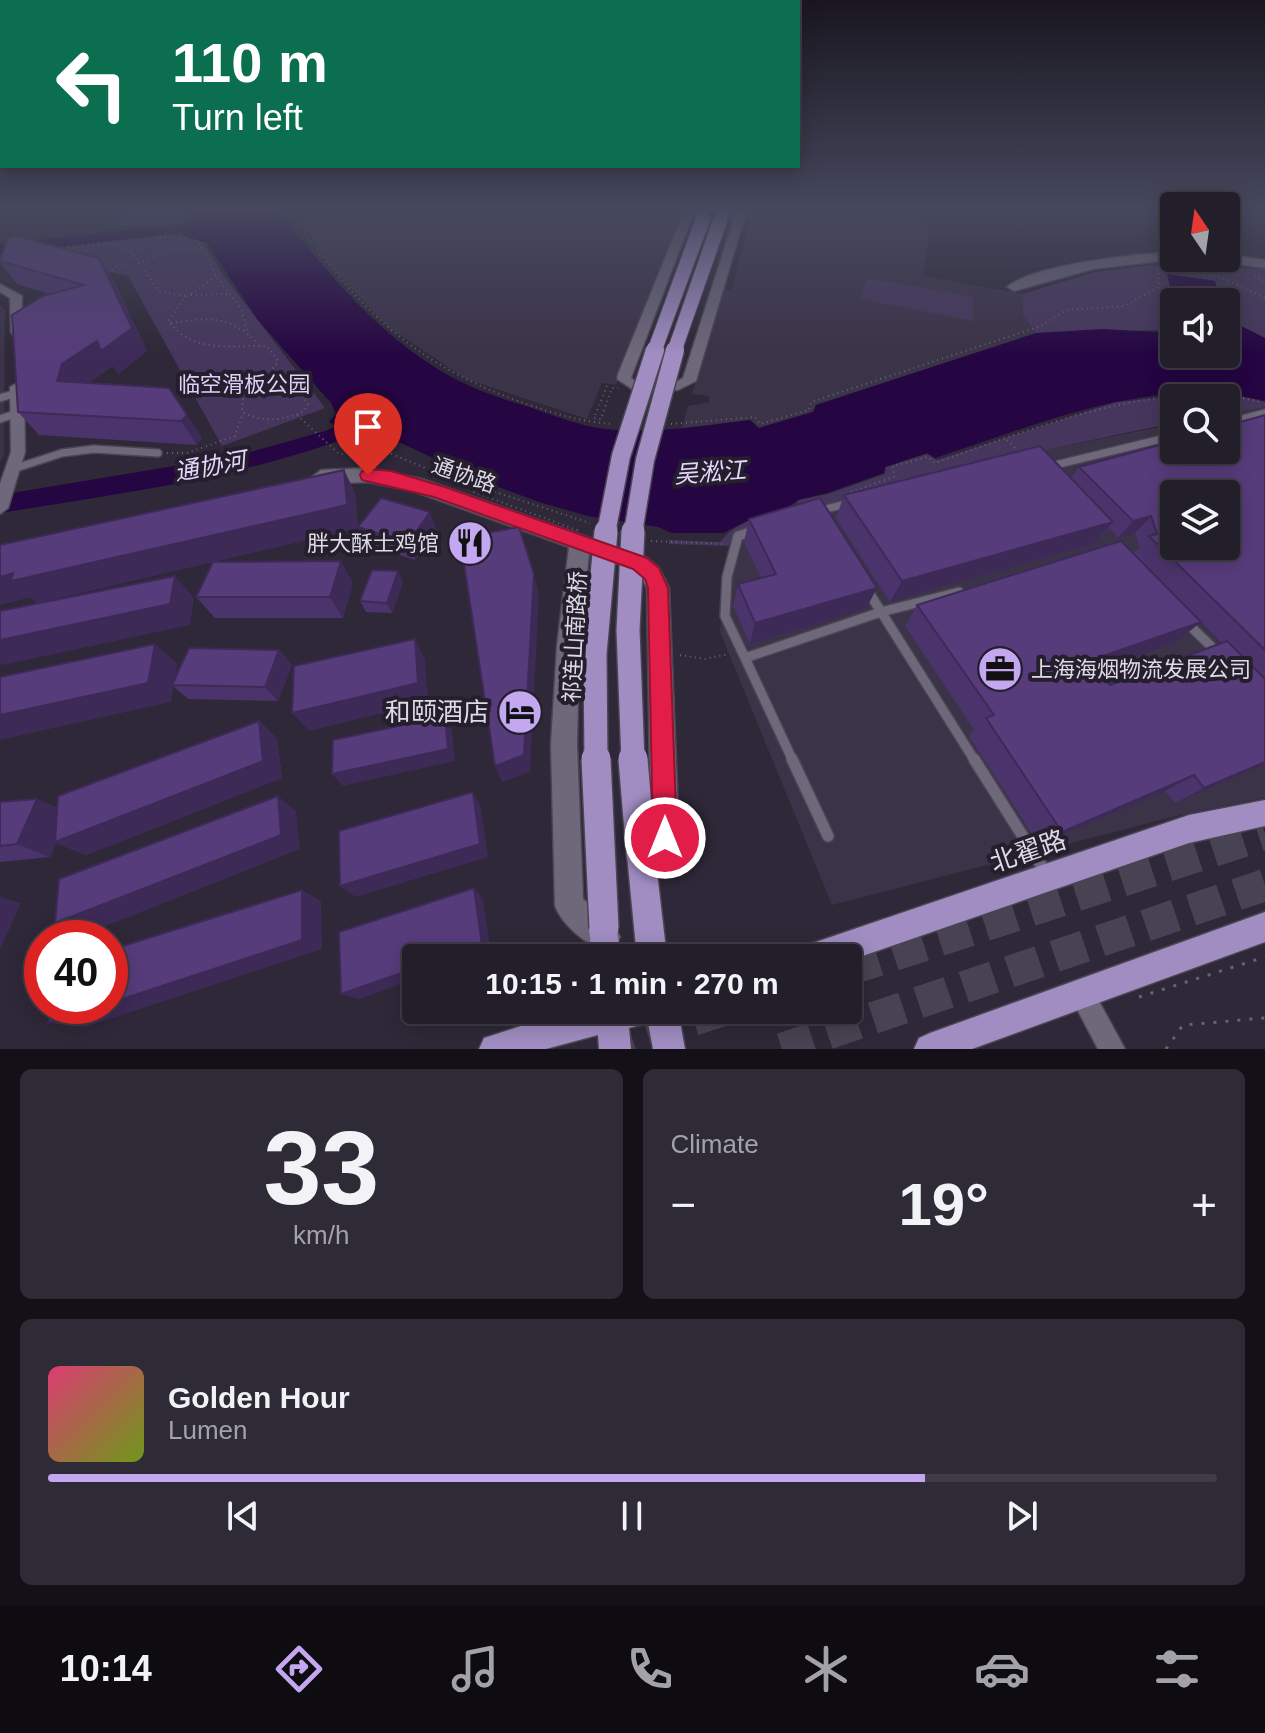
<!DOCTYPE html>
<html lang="en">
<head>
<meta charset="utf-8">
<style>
  body { margin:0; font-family:Arial,"Noto Sans SC",sans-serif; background:#2e2b36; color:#f1f3f6; height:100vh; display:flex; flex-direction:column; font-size:30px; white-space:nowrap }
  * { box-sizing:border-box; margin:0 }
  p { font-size:26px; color:#a2a2a8 }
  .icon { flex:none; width:44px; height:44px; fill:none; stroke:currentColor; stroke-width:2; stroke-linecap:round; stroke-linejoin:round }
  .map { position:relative; height:1049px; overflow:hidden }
  .panel { display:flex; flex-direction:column; gap:20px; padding:20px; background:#131017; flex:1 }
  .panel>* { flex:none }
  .top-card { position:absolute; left:0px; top:0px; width:800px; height:168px; box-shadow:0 4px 20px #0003,0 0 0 2px #3f3c47; background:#0b6e4f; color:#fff; overflow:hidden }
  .needle { width:52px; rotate:347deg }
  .buttons { position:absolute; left:1160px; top:192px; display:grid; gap:16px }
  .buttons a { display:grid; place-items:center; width:80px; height:80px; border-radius:8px; background:#221e2a; box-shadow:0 4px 20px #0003,0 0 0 2px #3f3c47; font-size:40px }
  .speed { position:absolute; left:24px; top:920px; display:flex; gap:16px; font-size:40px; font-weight:700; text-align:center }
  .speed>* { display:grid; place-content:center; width:104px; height:104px; border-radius:50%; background:#221e2a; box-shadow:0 4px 20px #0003,0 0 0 2px #3f3c47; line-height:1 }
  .speed .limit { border:12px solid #d22; background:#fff; color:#111 }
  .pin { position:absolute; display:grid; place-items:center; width:68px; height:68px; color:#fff; margin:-82px -34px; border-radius:50% 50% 50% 0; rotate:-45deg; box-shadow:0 0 8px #0007 }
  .pin .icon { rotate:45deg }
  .me { position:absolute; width:88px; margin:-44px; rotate:0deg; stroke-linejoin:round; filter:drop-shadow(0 0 6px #0008) }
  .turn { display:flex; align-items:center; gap:28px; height:168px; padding:0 40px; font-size:36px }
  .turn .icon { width:104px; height:104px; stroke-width:2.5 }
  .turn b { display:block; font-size:56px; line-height:68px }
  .big { font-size:60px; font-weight:800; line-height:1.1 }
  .panel .tile { flex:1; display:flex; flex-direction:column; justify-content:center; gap:12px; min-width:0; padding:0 28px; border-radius:12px; background:#2e2b36 }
  .panel .dial { align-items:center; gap:0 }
  .dial b { font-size:104px; line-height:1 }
  .song { display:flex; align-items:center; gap:24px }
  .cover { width:96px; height:96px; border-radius:12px; background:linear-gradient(135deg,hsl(340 70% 55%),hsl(80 70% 35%)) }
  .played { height:8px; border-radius:4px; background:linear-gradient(90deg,#c4a7f1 75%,#3f3c47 75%) }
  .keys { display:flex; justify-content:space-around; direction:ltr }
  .heat { display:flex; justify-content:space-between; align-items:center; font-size:44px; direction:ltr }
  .panel .tiles { flex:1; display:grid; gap:20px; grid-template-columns:1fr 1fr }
  .tile:last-child { grid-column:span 2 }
  .trip { position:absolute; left:402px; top:944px; width:460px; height:80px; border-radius:8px; background:#221e2a; box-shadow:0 4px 20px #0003,0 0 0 2px #3f3c47; font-weight:800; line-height:80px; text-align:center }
  .tab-bar { display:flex; height:128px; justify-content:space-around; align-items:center; background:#0e0c11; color:#a2a2a8 }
  .tab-bar .icon { width:56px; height:56px }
  .tab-bar .current { color:#c4a7f1 }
  .tab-bar b { font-size:36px; color:#f1f3f6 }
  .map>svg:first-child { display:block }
  .built { fill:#3b3348; fill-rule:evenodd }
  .green { fill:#46365d }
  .water { fill:#250542 }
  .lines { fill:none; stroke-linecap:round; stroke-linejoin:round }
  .river { fill:#250542; fill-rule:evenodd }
  .trunk-tunnel { stroke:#484352; stroke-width:32; stroke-dasharray:32 16; stroke-linecap:butt }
  .service-far2-casing { stroke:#4a4552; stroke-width:10 }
  .service-far1-casing { stroke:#4a4552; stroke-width:12 }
  .service-casing { stroke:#4a4552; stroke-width:14 }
  .minor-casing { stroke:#4a4552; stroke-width:3 }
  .tertiary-casing { stroke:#4a4552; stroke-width:3 }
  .primary-casing { stroke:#4a4552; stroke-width:3 }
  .path-far1 { stroke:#686371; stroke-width:2; stroke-dasharray:1 4; stroke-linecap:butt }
  .path { stroke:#686371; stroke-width:3; stroke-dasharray:3 9; stroke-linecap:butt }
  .service-far2 { stroke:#6f687b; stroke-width:7 }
  .service-far1 { stroke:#6f687b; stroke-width:9 }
  .service { stroke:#6f687b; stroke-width:11 }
  .minor { fill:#6f687b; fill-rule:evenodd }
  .tertiary { fill:#6f687b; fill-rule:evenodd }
  .primary { fill:#a18dc2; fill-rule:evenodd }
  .primary-bridge-far3-casing { stroke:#4a4552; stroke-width:16; stroke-linecap:butt }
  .primary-bridge-far2-casing { stroke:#4a4552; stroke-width:21; stroke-linecap:butt }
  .primary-bridge-far1-casing { stroke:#4a4552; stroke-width:26; stroke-linecap:butt }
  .primary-bridge-casing { stroke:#4a4552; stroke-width:32; stroke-linecap:butt }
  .path-bridge { stroke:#686371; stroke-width:2; stroke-dasharray:1 4; stroke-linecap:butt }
  .primary-bridge-far3 { stroke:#a18dc2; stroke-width:14 }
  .primary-bridge-far2 { stroke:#a18dc2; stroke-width:18 }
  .primary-bridge-far1 { stroke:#a18dc2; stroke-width:23 }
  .primary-bridge { stroke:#a18dc2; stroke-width:29 }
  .wall { fill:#4b346b }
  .shaded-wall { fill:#3d2a57 }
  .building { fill:#573c7c; stroke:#3d2a57; stroke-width:2; fill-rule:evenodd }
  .route { fill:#e11d48; stroke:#92132f; stroke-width:2 }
  .labels { text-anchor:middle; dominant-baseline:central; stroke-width:8; stroke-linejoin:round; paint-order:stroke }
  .park-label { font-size:22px; fill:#ded0f6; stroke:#241e2d }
  .street-label { font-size:22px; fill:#dedae5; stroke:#241e2d }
  .poi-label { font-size:22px; fill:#dedae5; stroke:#241e2d; text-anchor:end }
  .water-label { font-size:24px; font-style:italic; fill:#e5d7fe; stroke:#241e2d }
  .near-poi-label { font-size:26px; fill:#dedae5; stroke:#241e2d; text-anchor:end }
  .near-street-label { font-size:26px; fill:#dedae5; stroke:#241e2d }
</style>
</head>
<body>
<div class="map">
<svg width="1265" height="1049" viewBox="0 0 1265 1049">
  <rect width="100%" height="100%" fill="#2e2838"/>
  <path class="built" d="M309 209H687L616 385 602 383 587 419 466 379 388 327 330 266 298 218Z
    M753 209H925L923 223 930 224 923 276 1023 294V316L1036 333 816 405 814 411 759 428 750 420 682 428 688 406 710 402 708 396 692 394 723 289 731 290Z
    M0 305 5 310 4 455 0 462Z
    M1265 407V798L1176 816 832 905 720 632 724 578 734 535 814 508 1021 455 1174 424V450H1226V414ZM1174 494H1226V546H1174Z"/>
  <path class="green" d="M123 209H187L191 214 184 219 182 227 174 236 192 238 204 243 221 272 325 408 222 446 128 276 41 257 47 250 151 237 161 233 166 222 120 226Z
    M1152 265 1265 269V338L1241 326 1226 314V302H1221L1215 281 1168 274 1174 322 1164 330 1036 333 1023 316V294L1095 272Z
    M867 278 973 297V321L860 299Z
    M1191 395 1244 397 1265 402V407L1226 414V398H1174V423C1025 453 879 487 734 535L729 546 669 544V540L720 542C737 519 769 514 795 506L799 500 828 494 885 474 886 467 927 454 937 460 1116 402Z"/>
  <path class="water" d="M189 209H277C329 275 385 344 461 382 483 393 506 400 529 407 553 415 579 426 605 429 653 434 703 426 750 420L759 428 813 412 816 405 1036 333 1102 329 1156 332 1174 322V354H1226V314L1241 326 1265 338V401C1153 373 1040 424 935 458L927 453 885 467 884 473 827 493 798 500 790 506 757 516 723 533H672L658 527 588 516 539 502 485 482 388 437 364 441 329 422 336 414 331 403 257 319 207 243 182 236 186 221 194 216Z
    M1167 274 1215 281 1221 302H1174V304Z"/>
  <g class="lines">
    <path class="river" d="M216 220 224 225 222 228 0 254V244Z
      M374 412 381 414 385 419 381 424C260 476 130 492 0 513V495L240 455 325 431Z"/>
    <path class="trunk-tunnel" d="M848 970 1265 834
      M602 1049 724 1010
      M782 1049 1265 885"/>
    <g class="service-far2-casing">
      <path id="service-far2" d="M0 398 17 393
        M0 419 18 413
        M1226 423 1265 413
        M1051 466 1174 436
        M13 469 62 453 94 449 158 453
        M818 511 850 503
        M747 533 756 530"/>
    </g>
    <g class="service-far1-casing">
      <path id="service-far1" d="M868 591 975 761
        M1186 622 1219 654
        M745 658 725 616 727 577 738 536 753 531
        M793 761 745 658 881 612 959 592"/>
    </g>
    <g class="service-casing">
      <path id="service" d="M792 759 828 836
        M974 759 1046 873"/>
    </g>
    <g class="minor-casing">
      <path id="minor" d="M685 209H695L631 378 635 381 676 382 683 378 737 209H747L696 381 678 390 632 389 617 379 618 374Z
        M0 284 22 296 21 335H13L11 332 10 298 0 292Z
        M17 383 24 387 25 452 8 508 0 514V484L11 452 10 387Z
        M1080 980 1089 983 1125 1049H1098L1068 992 1071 983Z"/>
    </g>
    <g class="tertiary-casing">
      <path id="tertiary" d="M1174 252V258L1179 259 1093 269 1014 291 1007 287C1034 264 1137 254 1174 252Z
        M1226 254 1265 260V268L1222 262 1215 258H1226Z
        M368 468 422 479 647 558 659 568 669 588 679 838 674 862 642 880 632 876 628 866 632 856 651 844V838L647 588C638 566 610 562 589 554L579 646 577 744 583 899 615 927 620 937 615 947 605 952C586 944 562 925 555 906L551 744 557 646 569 547 413 491 368 482 321 484 312 477 321 470Z"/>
    </g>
    <g class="primary-casing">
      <path id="primary" d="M718 209H730L725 224 714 221Z
        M1265 800V826L1189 843 848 961V958H798L802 947 813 943 1189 815Z
        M641 841 651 845 655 855 667 958H637L627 855 631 845Z
        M1265 912V942L972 1049H914L919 1038 930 1033Z
        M604 913 614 918 622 958H592L589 928 594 918Z
        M570 1010H678L685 1049H653L648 1023 629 1028 631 1049H599L598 1035 546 1049H479L484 1038Z"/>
    </g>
    <path class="path-far1" d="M287 209C354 303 407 361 518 401 548 412 581 422 613 424
      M160 238H185L199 242 216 276 241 309 247 331
      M63 248C89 244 124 234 139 262
      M1164 269 1221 277 1265 298
      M108 273 177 225V209
      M1255 275 1265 285
      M216 276 185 298 168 321C194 354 229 345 267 346L278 361 267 377 243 395
      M191 295 230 294
      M185 296 159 291 139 263 170 250 203 248
      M171 323C210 317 229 315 259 344
      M271 385 296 388 308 404 304 411C283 421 263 423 242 412L243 395Z
      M607 386 594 418 601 419 612 388H618
      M297 415 339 454 387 452 478 490
      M671 424 755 417 760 424 809 410 811 402 1041 326 1066 310 1124 306 1159 287 1158 268
      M1007 440 1019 452
      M167 453H187L235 436 242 415
      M851 492 894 477 893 466 928 457 935 463C1026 431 1163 375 1260 402
      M651 541 725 544
      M680 655 705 659 729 654"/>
    <path class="path" d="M1139 997 1265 957
      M1166 1049 1183 1025 1265 1018"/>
    <use href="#service-far2" class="service-far2"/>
    <use href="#service-far1" class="service-far1"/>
    <use href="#service" class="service"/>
    <use href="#minor" class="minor"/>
    <use href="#tertiary" class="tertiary"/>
    <use href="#primary" class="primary"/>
    <g class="primary-bridge-far3-casing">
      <path id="primary-bridge-far3" d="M654 352 703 219
        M674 352 720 221"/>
    </g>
    <g class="primary-bridge-far2-casing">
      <path id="primary-bridge-far2" d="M606 533 621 456 655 350
        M633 533 645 460 675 350"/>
    </g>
    <g class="primary-bridge-far1-casing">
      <path id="primary-bridge-far1" d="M596 761 595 654 606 531
        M633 761 628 630 633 531"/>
    </g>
    <g class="primary-bridge-casing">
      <path id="primary-bridge" d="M596 759 604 928
        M633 759 641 855"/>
    </g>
    <path class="path-bridge" d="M573 540 577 530 471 491 477 486 590 523"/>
    <use href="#primary-bridge-far3" class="primary-bridge-far3"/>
    <use href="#primary-bridge-far2" class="primary-bridge-far2"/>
    <use href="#primary-bridge-far1" class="primary-bridge-far1"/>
    <use href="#primary-bridge" class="primary-bridge"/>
  </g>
  <path class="wall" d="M0 259 114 281 147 351 118 374 113 366 88 383 169 388 202 438 197 445 39 435 18 412 50 294 17 284 0 262Z
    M1265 415V764L1175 803 1165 791 1039 845 969 736 974 730 905 626 917 605 1175 643 1097 670 1110 685 1222 643 1134 553 1140 547 1135 533 1118 538 1109 528 1094 544 890 602 836 518 844 495 1071 478 1079 467Z
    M344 470 355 493 358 527 436 529 415 560 366 544 358 528 37 603 30 597 0 605V545Z
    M749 519 866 609 750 644 733 606 738 584 761 578 744 542Z
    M403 582 392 613 366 612 360 601Z
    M353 583 343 618H215L196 597Z
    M155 644 177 664 174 680 279 650 292 665 278 701 188 699 173 686 171 702Z
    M259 721 277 739 282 778 86 855 56 843 50 857 0 862V802L37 799 57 808Z"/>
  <path class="shaded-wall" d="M99 258 114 281 147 351 118 374 113 366 80 388 57 381 62 364 97 341Z
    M187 415 202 438 197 445 181 421Z
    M344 470 355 493 358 528 37 603 30 597 0 605V577Z
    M430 512 436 529 415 560 408 543Z
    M1151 516 1135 533 1118 538 1133 521Z
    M1113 522 1094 544 890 602 902 581Z
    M341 561 353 583 343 618 330 597Z
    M398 571 403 582 392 613 387 603Z
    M534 574 539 596 530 772 502 782 495 766Z
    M175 576 194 598 190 625 3 665 0 664V640Z
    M877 588 866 609 750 644 755 623Z
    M1201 622 1175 643 1068 680 1089 661Z
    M415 639 425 659 428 702 309 731 292 713Z
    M155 644 177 664 171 702 0 740V715Z
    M279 650 292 665 278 701 265 687Z
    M445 716 452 730 455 761 343 786 332 774Z
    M259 721 277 739 282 778 86 855 56 843 50 857 17 844 37 799 68 814Z
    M1265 762V764L1175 803 1204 788Z
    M1194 775 1165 791 1039 845 1062 832Z
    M473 792 481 808 488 857 356 897 340 886Z
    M278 796 296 811 300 849 88 933 55 923Z
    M474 888 483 899 491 953 477 958H444Z
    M302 890 321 901 322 949 85 1027 48 1023 102 1006H110V1003Z
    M0 897 21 903 0 950Z
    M416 968V979L359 999 341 994Z"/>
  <path class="building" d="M15 236 99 258 132 328 101 351 97 341 62 364 57 381 169 388 187 415 181 421 18 412 12 315 43 296 84 285 0 261 8 238Z
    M1265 415V650L1149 536 1157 534 1151 516 1133 521 1079 467 1174 441V450H1226V426ZM1174 494H1226V546H1174Z
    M1040 446 1113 522 902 581 844 495Z
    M344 470 347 505 11 581 13 573 0 577V545Z
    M381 498 430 512 408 543 358 527Z
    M820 498 877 588 755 623 738 584 776 574 749 519Z
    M519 527 534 574 524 755 495 766 460 538Z
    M1121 541 1201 622 1089 661 1110 685 1227 641 1265 679V762L1204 788 1194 775 1062 832 986 718 994 715 917 605Z
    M341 561 330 597H196L213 562Z
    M372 570 398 571 387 603 360 601Z
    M175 576 170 604 0 640V611Z
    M415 639 418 683 292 713 294 666Z
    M155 644 148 683 0 715V677Z
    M189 648 279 650 265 687 172 685Z
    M445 716 448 749 332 774 333 740Z
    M259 721 263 761 55 842 58 796Z
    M473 792 480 844 340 886 339 831Z
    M278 796 281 835 55 923 59 879Z
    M37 799 17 844 0 846V802Z
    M474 888 482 945 444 958H416V968L341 994 339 932Z
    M302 890V940L110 1003V950Z
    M52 1006H102L48 1023Z"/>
  <linearGradient id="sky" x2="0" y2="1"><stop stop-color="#19161f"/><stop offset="0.59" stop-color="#46485e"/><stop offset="1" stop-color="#46485e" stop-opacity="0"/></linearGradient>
  <rect width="1265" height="356" fill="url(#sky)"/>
  <path class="route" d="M368 469 391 471 445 487 647 558 659 568 668 588 677 838 674 847 665 851 656 847 653 838 648 588 645 579 633 569 434 497 362 480 360 475 362 471Z"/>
  <defs>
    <g id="restaurant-disc" transform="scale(2.3)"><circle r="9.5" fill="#c4a7f1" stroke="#241e2d"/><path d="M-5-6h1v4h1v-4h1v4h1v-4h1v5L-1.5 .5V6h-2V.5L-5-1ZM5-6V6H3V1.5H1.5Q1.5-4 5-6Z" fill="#111"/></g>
    <g id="office-disc" transform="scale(2.3)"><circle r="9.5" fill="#c4a7f1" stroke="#241e2d"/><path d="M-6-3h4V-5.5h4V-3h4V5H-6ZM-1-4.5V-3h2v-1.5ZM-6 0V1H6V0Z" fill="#111"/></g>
    <g id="hotel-disc" transform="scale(2.3)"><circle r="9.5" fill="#c4a7f1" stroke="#241e2d"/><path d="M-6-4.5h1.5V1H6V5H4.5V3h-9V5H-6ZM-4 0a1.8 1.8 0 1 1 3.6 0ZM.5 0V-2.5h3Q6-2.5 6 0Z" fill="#111"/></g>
  </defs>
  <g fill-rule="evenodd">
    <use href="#restaurant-disc" x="470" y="543"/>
    <use href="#office-disc" x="1000" y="669"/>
    <use href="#hotel-disc" x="520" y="712"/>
  </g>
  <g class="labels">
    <g class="park-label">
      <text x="244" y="384">临空滑板公园</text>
    </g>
    <g class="street-label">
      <text transform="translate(464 475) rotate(19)">通协路</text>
      <text transform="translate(575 637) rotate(-87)">祁连山南路桥</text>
    </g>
    <g class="poi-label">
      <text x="439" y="543">胖大酥士鸡馆</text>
      <text x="1031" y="669" text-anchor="start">上海海烟物流发展公司</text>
    </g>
    <g class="water-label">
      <text transform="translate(210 466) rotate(-10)">通协河</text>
      <text transform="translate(710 472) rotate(-4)">吴淞江</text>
    </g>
    <g class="near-poi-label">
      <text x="489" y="712">和颐酒店</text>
    </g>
    <g class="near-street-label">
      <text transform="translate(1028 851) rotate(-19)">北翟路</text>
    </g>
  </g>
</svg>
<div class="buttons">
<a><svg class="needle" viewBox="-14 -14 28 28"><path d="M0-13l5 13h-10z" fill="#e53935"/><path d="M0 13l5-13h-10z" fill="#a2a2a8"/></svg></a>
<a><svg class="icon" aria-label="sound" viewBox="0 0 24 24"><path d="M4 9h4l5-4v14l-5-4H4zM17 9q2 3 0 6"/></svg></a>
<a><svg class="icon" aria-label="search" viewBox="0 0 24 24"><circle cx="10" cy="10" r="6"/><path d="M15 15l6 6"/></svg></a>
<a><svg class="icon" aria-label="layers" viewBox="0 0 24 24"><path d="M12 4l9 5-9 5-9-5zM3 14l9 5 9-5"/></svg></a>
</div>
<div class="speed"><div class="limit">40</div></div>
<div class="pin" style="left:368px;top:475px;background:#d93025"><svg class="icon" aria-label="arrive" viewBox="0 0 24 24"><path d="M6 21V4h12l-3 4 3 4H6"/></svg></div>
<svg class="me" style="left:665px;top:838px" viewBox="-20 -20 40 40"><circle r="17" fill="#e11d48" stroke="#fff" stroke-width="3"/><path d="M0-11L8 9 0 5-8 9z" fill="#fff"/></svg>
<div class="trip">10:15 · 1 min · 270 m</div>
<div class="top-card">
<div class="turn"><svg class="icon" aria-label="left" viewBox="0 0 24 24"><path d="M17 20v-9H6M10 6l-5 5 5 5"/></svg><div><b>110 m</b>Turn left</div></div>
</div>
</div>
<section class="panel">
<div class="tiles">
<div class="tile dial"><b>33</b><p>km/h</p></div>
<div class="tile"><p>Climate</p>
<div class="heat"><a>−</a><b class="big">19°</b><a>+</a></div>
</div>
<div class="tile">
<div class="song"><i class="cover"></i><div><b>Golden Hour</b><p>Lumen</p></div></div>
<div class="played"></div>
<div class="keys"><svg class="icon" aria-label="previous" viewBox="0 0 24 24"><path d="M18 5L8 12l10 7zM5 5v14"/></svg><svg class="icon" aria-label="pause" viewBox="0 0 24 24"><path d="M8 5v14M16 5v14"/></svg><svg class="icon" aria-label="next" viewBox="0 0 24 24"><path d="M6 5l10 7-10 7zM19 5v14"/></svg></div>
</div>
</div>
</section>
<nav class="tab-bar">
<b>10:14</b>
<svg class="icon current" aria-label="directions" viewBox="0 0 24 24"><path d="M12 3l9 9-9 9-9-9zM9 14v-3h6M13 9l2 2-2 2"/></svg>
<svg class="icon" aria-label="music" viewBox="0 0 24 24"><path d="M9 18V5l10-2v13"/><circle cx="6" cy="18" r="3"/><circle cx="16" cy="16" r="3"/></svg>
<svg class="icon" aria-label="phone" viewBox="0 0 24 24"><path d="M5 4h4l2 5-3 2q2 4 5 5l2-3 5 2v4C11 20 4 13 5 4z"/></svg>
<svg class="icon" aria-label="climate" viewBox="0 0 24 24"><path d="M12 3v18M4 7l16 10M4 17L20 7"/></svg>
<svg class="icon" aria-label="car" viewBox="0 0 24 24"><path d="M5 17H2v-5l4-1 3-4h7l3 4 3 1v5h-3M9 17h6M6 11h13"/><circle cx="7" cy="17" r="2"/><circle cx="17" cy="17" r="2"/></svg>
<svg class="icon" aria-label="filters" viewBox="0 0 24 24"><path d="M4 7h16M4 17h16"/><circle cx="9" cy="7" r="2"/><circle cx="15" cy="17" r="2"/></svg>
</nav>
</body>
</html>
